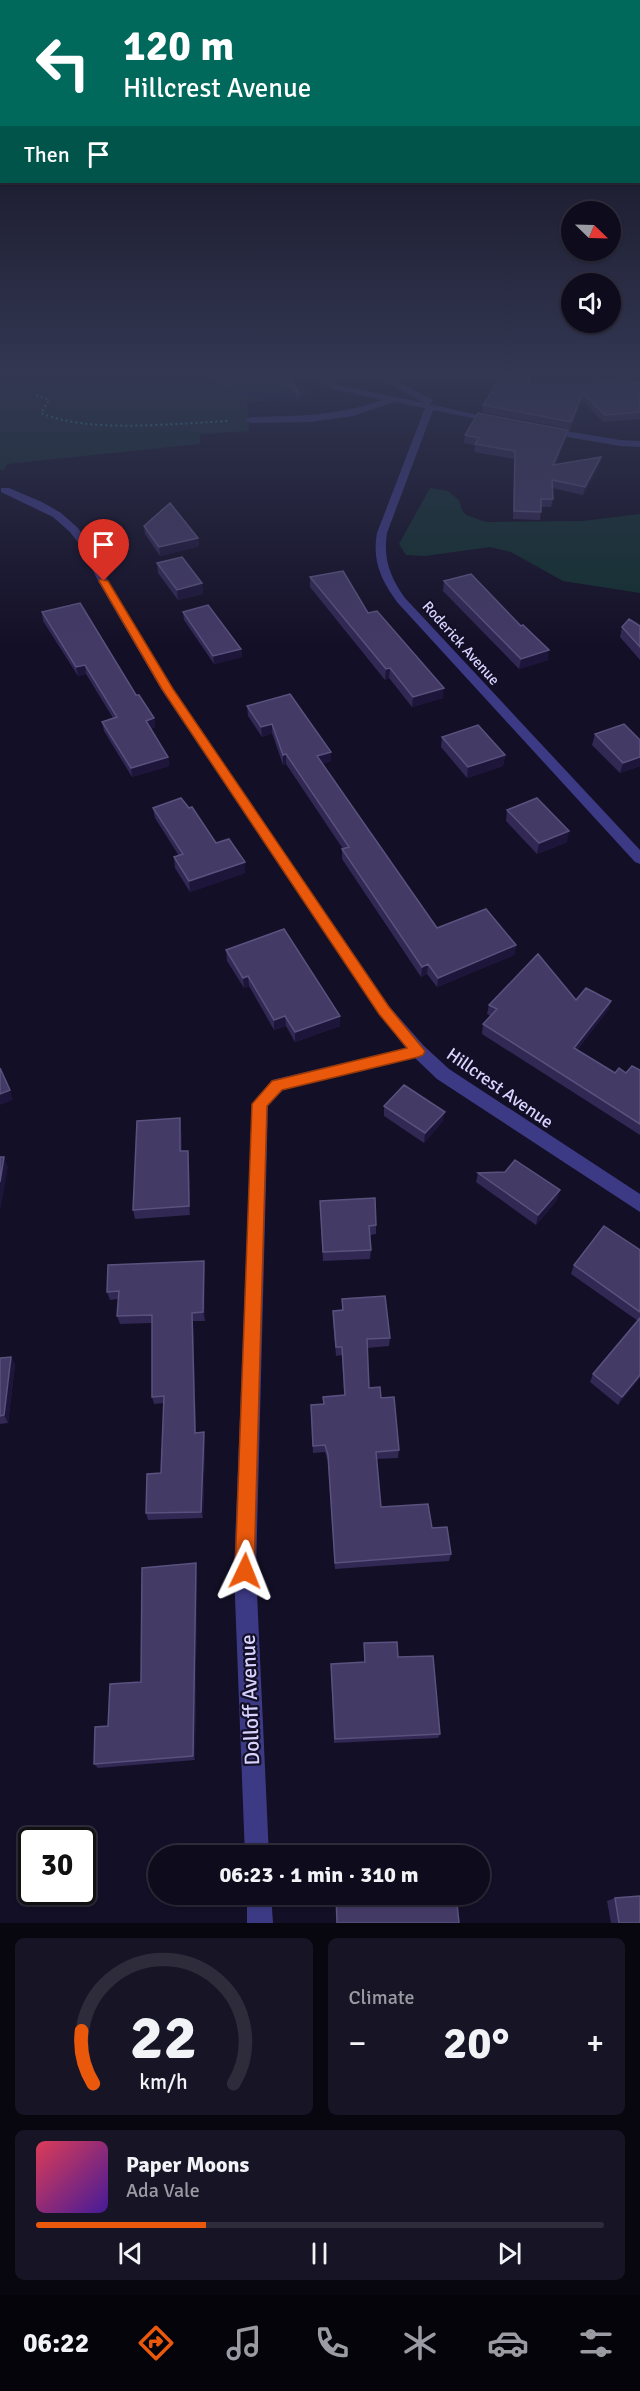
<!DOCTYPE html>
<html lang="en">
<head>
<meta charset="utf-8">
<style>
  body { margin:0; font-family:Signika,sans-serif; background:#171425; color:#f1f3f6; height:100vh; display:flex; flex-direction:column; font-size:22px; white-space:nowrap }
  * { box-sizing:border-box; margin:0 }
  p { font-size:20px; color:#9b9ba3 }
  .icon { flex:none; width:33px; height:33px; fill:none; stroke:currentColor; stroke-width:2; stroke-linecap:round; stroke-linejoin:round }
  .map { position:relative; height:1923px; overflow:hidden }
  .details { display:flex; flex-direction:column; gap:15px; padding:15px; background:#08060f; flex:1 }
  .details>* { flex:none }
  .guide { position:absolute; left:0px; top:0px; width:640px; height:183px; box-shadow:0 2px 4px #0004,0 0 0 2px #2e2b3b; background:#00695c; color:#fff; overflow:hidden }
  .needle { width:39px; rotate:113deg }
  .fabs { position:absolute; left:561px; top:201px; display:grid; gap:12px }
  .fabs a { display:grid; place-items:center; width:60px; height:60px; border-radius:50%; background:#0e0b1c; box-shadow:0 2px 4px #0004,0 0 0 2px #2e2b3b; font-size:30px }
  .speed { position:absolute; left:18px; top:1827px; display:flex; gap:12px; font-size:30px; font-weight:700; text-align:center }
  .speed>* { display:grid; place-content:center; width:78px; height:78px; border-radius:50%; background:#0e0b1c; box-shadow:0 2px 4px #0004,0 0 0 2px #2e2b3b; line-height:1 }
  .speed .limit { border:3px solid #111; border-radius:9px; background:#fff; color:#111 }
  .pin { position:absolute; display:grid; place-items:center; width:51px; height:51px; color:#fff; margin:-62px -26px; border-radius:50% 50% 50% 0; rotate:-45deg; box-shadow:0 0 6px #0007 }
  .pin .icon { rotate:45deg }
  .me { position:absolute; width:66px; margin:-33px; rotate:2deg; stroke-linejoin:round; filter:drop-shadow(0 0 4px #0008) }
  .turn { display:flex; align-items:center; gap:21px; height:126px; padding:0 24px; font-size:27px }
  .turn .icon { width:78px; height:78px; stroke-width:2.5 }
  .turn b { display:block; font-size:42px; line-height:51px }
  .then { display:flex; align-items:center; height:57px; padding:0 24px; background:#0003; gap:12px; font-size:22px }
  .big { font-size:45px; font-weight:700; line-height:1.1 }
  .details .card { flex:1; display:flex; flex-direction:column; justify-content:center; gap:9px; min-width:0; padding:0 21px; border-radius:9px; background:#171425 }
  .details .dial { align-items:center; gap:0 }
  .dial svg { height:156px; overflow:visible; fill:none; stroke:#2e2b3b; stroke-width:7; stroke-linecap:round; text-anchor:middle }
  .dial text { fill:#f1f3f6; stroke:none }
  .song { display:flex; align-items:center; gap:18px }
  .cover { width:72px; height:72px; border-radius:9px; background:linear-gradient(135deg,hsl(350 70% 55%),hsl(260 70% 35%)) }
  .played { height:6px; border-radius:3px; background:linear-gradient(90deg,#ea580c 30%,#2e2b3b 30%) }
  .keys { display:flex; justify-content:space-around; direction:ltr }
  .heat { display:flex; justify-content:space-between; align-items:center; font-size:33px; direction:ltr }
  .details .tiles { flex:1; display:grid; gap:15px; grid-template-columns:1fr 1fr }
  .card:last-child { grid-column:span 2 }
  .trip { position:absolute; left:148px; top:1845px; width:342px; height:60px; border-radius:30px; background:#0e0b1c; box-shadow:0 2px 4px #0004,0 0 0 2px #2e2b3b; font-weight:700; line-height:60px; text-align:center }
  .dock { display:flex; height:96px; justify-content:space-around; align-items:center; background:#06040b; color:#9b9ba3 }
  .dock .icon { width:42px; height:42px }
  .dock .selected { color:#ea580c }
  .dock b { font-size:27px; color:#f1f3f6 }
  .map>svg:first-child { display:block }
  .green { fill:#12302f }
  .water { fill:#0c2248 }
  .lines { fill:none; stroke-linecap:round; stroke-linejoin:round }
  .path { stroke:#2fb8b0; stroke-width:2; stroke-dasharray:2 3; stroke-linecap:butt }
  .minor { fill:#3d3a85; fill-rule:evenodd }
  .wall { fill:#312854 }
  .shaded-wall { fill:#1d163a }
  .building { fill:#433a66; stroke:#5a527e; stroke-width:1.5 }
  .route { fill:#ea580c; stroke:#983908; stroke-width:1.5 }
  .labels { text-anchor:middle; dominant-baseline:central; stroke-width:4.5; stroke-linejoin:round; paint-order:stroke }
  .far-street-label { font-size:15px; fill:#d9d4ff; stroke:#130f26 }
  .street-label { font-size:18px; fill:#d9d4ff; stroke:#130f26 }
  .near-street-label { font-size:21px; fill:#d9d4ff; stroke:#130f26 }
</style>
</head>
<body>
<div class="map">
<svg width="640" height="1923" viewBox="0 0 640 1923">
  <rect width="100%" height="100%" fill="#130f26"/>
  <path class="green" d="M0 377H134L147 382 144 377H211L228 391 266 400 247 403 249 431 200 434V444L7 464 4 470H0Z
    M430 488 448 491 459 500 462 510 466 515 486 522 583 521 640 514V593L563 581 511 552 490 547 425 556 406 555 399 544Z"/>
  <path class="water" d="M211 377C229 377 297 380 308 392 291 408 250 400 230 391 223 388 217 382 211 377Z"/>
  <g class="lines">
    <path class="path" d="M36 395 49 400 41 413C88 434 177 423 230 421"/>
    <path class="minor" d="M311 377H322L338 385 424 403 378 377H389L431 399 433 401 429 404 500 420 495 423 433 410 387 533C383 559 390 577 405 598L640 850V864L635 862 397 602C381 580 372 561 377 533L425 408 394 402 353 416 310 422 250 423 245 420 250 417C299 416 336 416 383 400L332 389Z
      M548 428 620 440 640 441V447L620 446 545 433 543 431Z
      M1 488H9L42 502 61 513 78 528 93 549 108 581 173 689 389 1006 424 1046 449 1069 640 1194V1212L437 1079 415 1058 283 1090 268 1106 256 1571 269 1856H245L234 1571 252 1104 272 1080 406 1048 379 1014 161 689 98 581 83 549 70 532 53 517 1 492Z
      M247 1894H271L273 1923H247Z"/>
  </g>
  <path class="wall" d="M273 377H291L299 395V401Z
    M598 382 636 384 640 383V419L603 422 582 400 570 429 482 412 483 405 530 384H598Z
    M568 430 566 438 556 464 601 457 600 465 583 495 552 488 553 499 551 507H541L540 520 513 519 514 459 474 452 475 445 464 443 465 435Z
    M144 526 198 538 199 546 160 556 145 534Z
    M157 563 202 583 203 594 178 600 158 573Z
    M310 577 368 613 443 698 412 707 389 678 385 680 310 587Z
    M444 581 548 660 519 669 443 591Z
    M42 612 136 695 154 718 155 727 151 729 168 757 169 766 132 777 104 731 102 722 113 718 86 674 78 676 43 621Z
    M183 612 241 649 242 657 214 664 184 620Z
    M640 626V660L620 637 622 627Z
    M247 706 331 761 322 764 437 928 516 945 514 955 437 987 427 974 421 977 342 859V849H343L286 764 283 765 272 733 262 737 248 716Z
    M595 734 640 740V766L620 773 592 745Z
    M442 737 505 755 503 766 467 778 441 747Z
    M153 808H189L216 843 245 862V873L190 892 175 868 174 857 179 856 155 818Z
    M507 810 567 842 537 854 506 821Z
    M226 950 340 1016V1026L295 1042 286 1026 274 1030 249 986 244 988 227 961Z
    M576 1000 611 1001 608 1010 577 1050 615 1073 640 1070V1135L482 1034 483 1024 491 1016 487 1014 489 1005Z
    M384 1106 443 1121 424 1143 384 1116Z
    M180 1118 181 1128 182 1151H188L189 1160 190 1215 135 1219 133 1210Z
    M478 1173 557 1200 536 1225 476 1182Z
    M320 1201 376 1225V1234L370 1235 371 1250 370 1259 323 1261Z
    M640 1250V1378L618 1405 590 1382 593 1374 638 1321 571 1274 574 1265Z
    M205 1270V1321H193L196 1433 205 1440 203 1518 148 1520 146 1513 161 1473 164 1403 154 1404 152 1397V1323L120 1324 117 1316 118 1299 110 1300 107 1292Z
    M342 1299 390 1338 389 1346 367 1348 369 1388 381 1398 399 1450 398 1458 376 1459 381 1507 432 1528 451 1554 449 1561 335 1569 328 1462 325 1452 313 1453 311 1405 323 1404V1397L344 1395 342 1355 336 1356 333 1319V1311L342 1310Z
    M11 1357 15 1365 8 1423 0 1424V1358Z
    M197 1569 195 1760 98 1768 94 1764 108 1726 141 1682Z
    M364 1643 398 1657 440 1734 438 1738 334 1743 331 1669 364 1662Z
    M615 1898 640 1923H611L607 1901Z"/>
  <path class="shaded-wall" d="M583 393 582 400 570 429 571 422Z
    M568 430 566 438 552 472 553 465Z
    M601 457 600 465 583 495 585 487Z
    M198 538 199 546 160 556 159 547Z
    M202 583 203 594 178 600 177 590Z
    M241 649 242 657 214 664 213 656Z
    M549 650 548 660 519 669 521 659Z
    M85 665 86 674 78 676 76 667Z
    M390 668 389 678 385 680 386 669Z
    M444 688 443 698 412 707 413 697Z
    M154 718 155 727 147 730 146 721Z
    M272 724V733L262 737 261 727Z
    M331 752V761L317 766V756Z
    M286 754V764L283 765V755Z
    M505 755 503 766 467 778 468 767Z
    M168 757 169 766 132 777 131 768Z
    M640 757V766L620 773 623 763Z
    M569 831 567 842 537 854 539 843Z
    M245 862V873L190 892 189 881Z
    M516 945 514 955 437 987 438 978Z
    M428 964 427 974 421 977 422 967Z
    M248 976 249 986 244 988 243 978Z
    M611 1001 608 1010 571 1057 574 1048Z
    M285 1016 286 1026 274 1030V1020Z
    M340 1016V1026L295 1042V1032Z
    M10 1090 13 1100 0 1105V1094Z
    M445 1112 443 1121 424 1143 425 1133Z
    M180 1118 181 1128 182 1161 180 1151Z
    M188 1151 189 1160 190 1215 189 1206Z
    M4 1157 8 1167 0 1212V1182Z
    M560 1190 557 1200 536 1225 538 1215Z
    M204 1261 205 1270V1321L203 1312Z
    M192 1313 193 1321 196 1440 195 1433Z
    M11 1357 15 1365 8 1423 4 1415Z
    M640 1375V1378L618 1405 622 1397Z
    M204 1432 205 1440 203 1518 201 1512Z
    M196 1563 197 1569 195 1760 193 1756Z"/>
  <path class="building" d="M280 377H291L299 395Z
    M501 377H529L530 384H600L598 382 631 378 636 384 640 383V412L605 415 583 393 571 422 483 405Z
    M478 413 568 430 553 465 601 457 585 487 552 480 553 499H541V512L514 511 515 451 475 444 479 438 465 435Z
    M170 503 198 538 159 547 144 526Z
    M182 557 202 583 177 590 157 563Z
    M343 571 368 613 377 611 444 688 413 697 390 668 386 669 310 577Z
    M471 574 521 626 523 625 549 650 521 659 444 581Z
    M80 603 136 695H139L154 718 146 721 168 757 131 768 102 722 117 717 85 665 76 667 42 612Z
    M208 605 241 649 213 656 183 612Z
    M629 619 640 626V647L622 627Z
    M290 694 331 752 317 756 437 928 486 909 516 945 438 978 428 964 422 967 342 849 349 847 286 754 283 755 272 724 261 727 247 706Z
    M624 724 640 740V757L623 763 595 734Z
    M478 725 505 755 468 767 442 737Z
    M181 798 189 808 192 807 216 843 229 839 245 862 189 881 174 857 183 854 153 808Z
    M537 798 569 831 539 843 507 810Z
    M284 929 340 1016 295 1032 285 1016 274 1020 248 976 243 978 226 950Z
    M538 954 576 1000 586 988 611 1001 574 1048 615 1073 619 1068 626 1073 632 1066 640 1070V1124L483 1024 497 1009 489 1005Z
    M0 1068 10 1090 0 1094Z
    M404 1085 445 1112 425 1133 384 1106Z
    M180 1118V1151H188L189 1206 133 1210 137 1121Z
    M0 1157H4L0 1182Z
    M515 1160 560 1190 538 1215 478 1173 505 1172Z
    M375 1198 376 1225 369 1226 371 1250 323 1252 320 1201Z
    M604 1226 640 1250V1312L574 1265Z
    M204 1261 203 1312 192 1313 195 1433 204 1432 201 1512 146 1513 147 1474 161 1473 164 1396 152 1397V1315L117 1316 119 1291 107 1292 108 1265Z
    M385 1296 390 1338 367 1339 369 1388 380 1387 381 1398 394 1397 399 1450 376 1452 381 1507 428 1504 432 1528 447 1527 451 1554 335 1563 328 1455 325 1445 313 1446 311 1405 324 1404 323 1397 345 1395 342 1347H336L333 1311 343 1310 342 1299Z
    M640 1318V1375L622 1397 593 1374Z
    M11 1357 4 1415 0 1416V1358Z
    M196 1563 193 1756 94 1764 95 1727 108 1726 110 1684 141 1682 142 1568Z
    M397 1642 398 1657 433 1656 440 1734 335 1739 331 1664 365 1662 364 1643Z
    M452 1853 453 1856H399Z
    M336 1894H456L459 1923H337Z
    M640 1896V1923H619L615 1898Z"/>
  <linearGradient id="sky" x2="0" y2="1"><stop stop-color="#0a0815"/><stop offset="0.58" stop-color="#333752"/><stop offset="1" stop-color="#333752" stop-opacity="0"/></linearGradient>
  <rect width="640" height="646" fill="url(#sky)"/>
  <path class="route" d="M100 579 108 581 173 689 389 1007 425 1051 423 1055 418 1057 282 1090 267 1106 254 1571 252 1578 245 1581 238 1578 235 1571 252 1104 272 1081 407 1048 379 1014 162 689 99 581Z"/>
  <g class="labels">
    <g class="far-street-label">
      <text transform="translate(461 643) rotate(48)">Roderick Avenue</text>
    </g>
    <g class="street-label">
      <text transform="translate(500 1088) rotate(35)">Hillcrest Avenue</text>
    </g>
    <g class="near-street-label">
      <text transform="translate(250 1700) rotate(-92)">Dolloff Avenue</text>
    </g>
  </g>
</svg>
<div class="fabs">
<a><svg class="needle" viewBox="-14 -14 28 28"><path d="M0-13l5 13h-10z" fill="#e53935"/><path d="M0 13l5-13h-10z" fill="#9b9ba3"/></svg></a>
<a><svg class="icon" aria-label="sound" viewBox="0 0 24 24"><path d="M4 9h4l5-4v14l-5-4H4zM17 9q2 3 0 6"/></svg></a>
</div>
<div class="speed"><div class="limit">30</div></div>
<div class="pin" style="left:104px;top:581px;background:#d93025"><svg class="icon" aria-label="arrive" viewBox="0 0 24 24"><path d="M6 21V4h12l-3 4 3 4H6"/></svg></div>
<svg class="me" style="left:245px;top:1571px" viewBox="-20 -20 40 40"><path d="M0-17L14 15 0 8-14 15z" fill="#ea580c" stroke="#fff" stroke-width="4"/></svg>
<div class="trip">06:23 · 1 min · 310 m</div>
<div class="guide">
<div class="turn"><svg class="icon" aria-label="left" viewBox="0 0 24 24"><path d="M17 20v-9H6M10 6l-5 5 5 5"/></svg><div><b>120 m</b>Hillcrest Avenue</div></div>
<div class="then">Then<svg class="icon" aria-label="arrive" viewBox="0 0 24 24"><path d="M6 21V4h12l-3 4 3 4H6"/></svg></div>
</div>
</div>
<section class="details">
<div class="tiles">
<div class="card dial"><svg viewBox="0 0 100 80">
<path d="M14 69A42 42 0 1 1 86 69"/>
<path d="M14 69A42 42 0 0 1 8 42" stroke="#ea580c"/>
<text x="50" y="56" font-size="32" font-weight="700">22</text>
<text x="50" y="72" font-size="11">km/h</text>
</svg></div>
<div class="card"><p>Climate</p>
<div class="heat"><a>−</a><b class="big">20°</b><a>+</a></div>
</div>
<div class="card">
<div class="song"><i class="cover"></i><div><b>Paper Moons</b><p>Ada Vale</p></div></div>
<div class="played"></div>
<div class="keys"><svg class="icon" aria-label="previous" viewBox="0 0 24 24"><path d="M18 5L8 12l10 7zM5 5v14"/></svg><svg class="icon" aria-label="pause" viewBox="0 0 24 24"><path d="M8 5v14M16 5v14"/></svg><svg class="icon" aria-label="next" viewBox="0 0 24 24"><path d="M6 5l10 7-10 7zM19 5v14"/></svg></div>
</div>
</div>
</section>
<nav class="dock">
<b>06:22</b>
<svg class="icon selected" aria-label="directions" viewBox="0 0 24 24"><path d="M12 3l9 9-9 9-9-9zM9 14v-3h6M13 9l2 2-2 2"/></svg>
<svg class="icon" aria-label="music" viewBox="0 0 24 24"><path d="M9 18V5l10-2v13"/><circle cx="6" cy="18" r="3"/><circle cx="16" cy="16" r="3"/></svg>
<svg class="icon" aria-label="phone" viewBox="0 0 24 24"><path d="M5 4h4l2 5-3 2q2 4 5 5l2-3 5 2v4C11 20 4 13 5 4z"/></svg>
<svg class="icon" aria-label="climate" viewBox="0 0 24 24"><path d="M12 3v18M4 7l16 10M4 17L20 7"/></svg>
<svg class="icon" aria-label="car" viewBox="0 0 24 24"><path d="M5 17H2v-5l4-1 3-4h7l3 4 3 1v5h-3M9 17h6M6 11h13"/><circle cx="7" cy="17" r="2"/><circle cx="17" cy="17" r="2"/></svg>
<svg class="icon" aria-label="filters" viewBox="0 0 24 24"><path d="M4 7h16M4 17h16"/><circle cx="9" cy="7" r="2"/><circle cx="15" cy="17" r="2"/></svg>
</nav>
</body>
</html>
